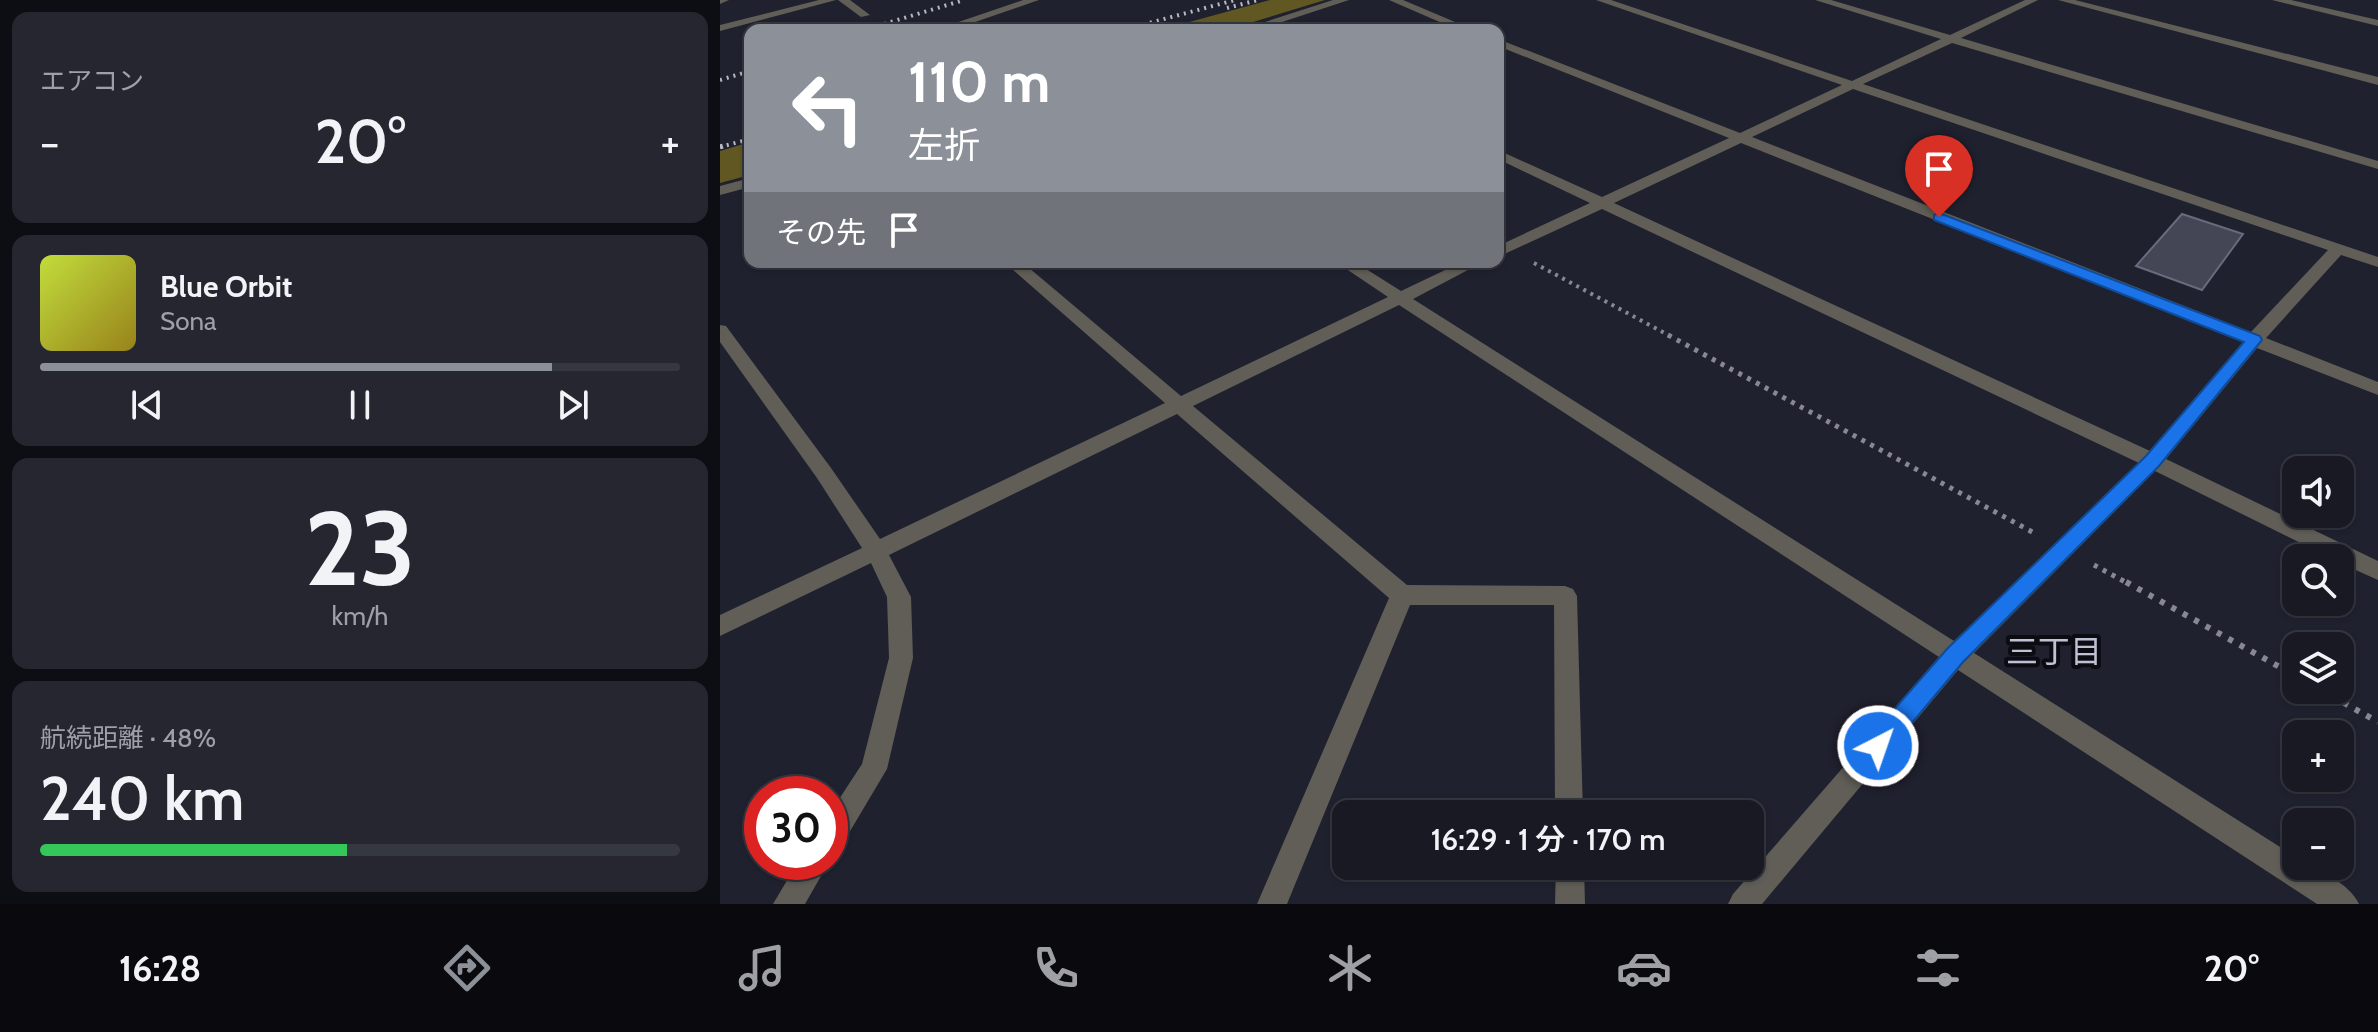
<!DOCTYPE html>
<html lang="ja">
<head>
<meta charset="utf-8">
<style>
  body { margin:0; font-family:Cabin,"Noto Sans JP",sans-serif; background:#252630; color:#f1f3f6; height:100vh; display:flex; flex-direction:column; font-size:30px; white-space:nowrap }
  * { box-sizing:border-box; margin:0 }
  p { font-size:26px; color:#9fa0a6 }
  .icon { flex:none; width:44px; height:44px; fill:none; stroke:currentColor; stroke-width:2; stroke-linecap:round; stroke-linejoin:round }
  .map { position:relative; flex:1; overflow:hidden }
  .details { display:flex; flex-direction:column; gap:12px; padding:12px; background:#0d0e13; width:720px }
  .details>* { flex:none }
  .banner { position:absolute; left:24px; top:24px; width:760px; height:244px; border-radius:16px; box-shadow:0 2px 6px #0004,0 0 0 2px #363841; background:#8c9099; color:#fff; overflow:hidden }
  .buttons { position:absolute; left:1562px; top:456px; display:grid; gap:16px }
  .buttons a { display:grid; place-items:center; width:72px; height:72px; border-radius:16px; background:#181923; box-shadow:0 2px 6px #0004,0 0 0 2px #363841; font-size:40px }
  .speed { position:absolute; left:24px; top:776px; display:flex; gap:16px; font-size:40px; font-weight:700; text-align:center }
  .speed>* { display:grid; place-content:center; width:104px; height:104px; border-radius:50%; background:#181923; box-shadow:0 2px 6px #0004,0 0 0 2px #363841; line-height:1 }
  .speed .limit { border:12px solid #d22; background:#fff; color:#111 }
  .pin { position:absolute; display:grid; place-items:center; width:68px; height:68px; color:#fff; margin:-82px -34px; border-radius:50% 50% 50% 0; rotate:-45deg; box-shadow:0 0 8px #0007 }
  .pin .icon { rotate:45deg }
  .me { position:absolute; width:88px; margin:-44px; rotate:41deg; stroke-linejoin:round; filter:drop-shadow(0 0 6px #0008) }
  .turn { display:flex; align-items:center; gap:28px; height:168px; padding:0 32px; font-size:36px }
  .turn .icon { width:104px; height:104px; stroke-width:2.5 }
  .turn b { display:block; font-size:56px; line-height:68px }
  .then { display:flex; align-items:center; height:76px; padding:0 32px; background:#0003; gap:16px; font-size:30px }
  .big { font-size:60px; font-weight:600; line-height:1.1 }
  .details .widget { flex:1; display:flex; flex-direction:column; justify-content:center; gap:12px; min-width:0; padding:0 28px; border-radius:16px; background:#252630 }
  .details .dial { align-items:center; gap:0 }
  .dial b { font-size:104px; line-height:1 }
  .song { display:flex; align-items:center; gap:24px }
  .cover { width:96px; height:96px; border-radius:12px; background:linear-gradient(135deg,hsl(70 70% 55%),hsl(50 70% 35%)) }
  .played { height:8px; border-radius:4px; background:linear-gradient(90deg,#8c9099 80%,#363841 80%) }
  .keys { display:flex; justify-content:space-around; direction:ltr }
  .heat { display:flex; justify-content:space-between; align-items:center; font-size:44px; direction:ltr }
  .charge { height:12px; border-radius:6px; background:linear-gradient(90deg,#34c759 48%,#363841 0) }
  .trip { position:absolute; left:612px; top:800px; width:432px; height:80px; border-radius:16px; background:#181923; box-shadow:0 2px 6px #0004,0 0 0 2px #363841; font-weight:600; line-height:80px; text-align:center }
  .tabs { display:flex; height:128px; justify-content:space-around; align-items:center; background:#0a0a0e; color:#9fa0a6 }
  .tabs .icon { width:56px; height:56px }
  .tabs .on { color:#8c9099 }
  .tabs b { font-size:36px; color:#f1f3f6 }
  main { display:flex; flex:1; min-height:0 }
  .map>svg:first-child { display:block }
  .forest { fill:#605723 }
  .building { fill:#444555; stroke:#696a7c; stroke-width:2 }
  .lines { fill:none; stroke-linecap:round; stroke-linejoin:round }
  .path-far2 { stroke:#878894; stroke-width:4; stroke-dasharray:3 5; stroke-linecap:butt }
  .path-far1 { stroke:#878894; stroke-width:5; stroke-dasharray:4 6; stroke-linecap:butt }
  .path { stroke:#878894; stroke-width:6; stroke-dasharray:5 8; stroke-linecap:butt }
  .street { fill:#605e56; fill-rule:evenodd }
  .rail-far1 { stroke:#b7b8c3; stroke-width:4; stroke-dasharray:2 5; stroke-linecap:butt }
  .rail { stroke:#b7b8c3; stroke-width:5; stroke-dasharray:3 6; stroke-linecap:butt }
  .route { fill:#1a73e8; stroke:#114b97; stroke-width:2 }
  .labels { text-anchor:middle; dominant-baseline:central; stroke-width:8; stroke-linejoin:round; paint-order:stroke }
  .near-neighbourhood-label { font-size:32px; fill:#bec0d4; stroke:#0b0b12 }
</style>
</head>
<body>
<main>
<section class="details">
<div class="widget"><p>エアコン</p>
<div class="heat"><a>−</a><b class="big">20°</b><a>+</a></div>
</div>
<div class="widget">
<div class="song"><i class="cover"></i><div><b>Blue Orbit</b><p>Sona</p></div></div>
<div class="played"></div>
<div class="keys"><svg class="icon" aria-label="previous" viewBox="0 0 24 24"><path d="M18 5L8 12l10 7zM5 5v14"/></svg><svg class="icon" aria-label="pause" viewBox="0 0 24 24"><path d="M8 5v14M16 5v14"/></svg><svg class="icon" aria-label="next" viewBox="0 0 24 24"><path d="M6 5l10 7-10 7zM19 5v14"/></svg></div>
</div>
<div class="widget dial"><b>23</b><p>km/h</p></div>
<div class="widget"><p>航続距離 · 48%</p><b class="big">240 km</b><div class="charge"></div></div>
</section>
<div class="map">
<svg width="1658" height="904" viewBox="0 0 1658 904">
  <rect width="100%" height="100%" fill="#20212f"/>
  <path class="forest" d="M550 0H605L507 30H440Z
    M30 142V175L0 183V151Z"/>
  <path class="building" d="M1462 214 1523 234 1482 290 1416 266Z"/>
  <g class="lines">
    <path class="path-far2" d="M814 263 952 337"/>
    <path class="path-far1" d="M948 335 1316 534
      M1374 565 1409 584"/>
    <path class="path" d="M1406 582 1576 676
      M1601 690 1658 722"/>
    <path class="street" d="M0 0H9L0 4Z
      M99 0H116L0 31V25Z
      M118 0H130L150 15 141 17Z
      M303 0H319L232 30H215Z
      M613 0H629L538 30H520Z
      M669 0H683L754 30H738Z
      M876 0H891L1132 81 1221 39 1095 0H1111L1230 35 1305 0H1318L1241 38 1658 161V169L1232 43 1143 84 1658 257V267L1621 255 1546 338 1658 382V395L1537 348 1446 459 1658 561V580L1620 563V558H1611L1435 471 1254 653 1576 857V866C1597 866 1630 884 1639 904H1597L1238 670 1042 904H1008L1013 894 1219 657 679 305 473 406 687 585 845 586 853 589 857 596 863 814H835L834 605H690L567 904H537L669 598 457 414 169 555 191 597 193 658 167 769 120 848 110 852V813L142 764 169 658 167 597 151 563 0 636V615L142 548 97 478 0 342V325L6 326 111 468 160 539 445 403 284 262H302L461 396 668 297 616 262H635L681 291 742 262H763L693 299 1234 641 1419 463 882 209 778 257V246L870 203 778 159V150L882 197 1009 138 778 46V39L1020 133 1122 85ZM1133 89 1608 250 1531 332 1032 137ZM1021 143 1523 342 1430 451 894 203Z
      M1338 0H1355L1658 77V85Z
      M1552 0H1571L1658 20V26Z
      M30 178V187L0 195V186Z
      M78 862H109L85 904H53Z
      M836 866H864L865 904H835Z"/>
    <path class="rail-far1" d="M507 8 538 0
      M144 30 244 0
      M403 30 515 0
      M0 80 30 71
      M0 147 30 139"/>
    <path class="rail" d="M0 147 6 145"/>
  </g>
  <path class="route" d="M1219 213 1540 336 1542 340 1439 466 1243 662 1166 754 1158 757 1149 754 1146 746 1149 738 1227 649 1426 456 1524 342 1214 220V215Z"/>
  <g class="labels">
    <g class="near-neighbourhood-label">
      <text x="1334" y="651">三丁目</text>
    </g>
  </g>
</svg>
<div class="buttons">
<a><svg class="icon" aria-label="sound" viewBox="0 0 24 24"><path d="M4 9h4l5-4v14l-5-4H4zM17 9q2 3 0 6"/></svg></a>
<a><svg class="icon" aria-label="search" viewBox="0 0 24 24"><circle cx="10" cy="10" r="6"/><path d="M15 15l6 6"/></svg></a>
<a><svg class="icon" aria-label="layers" viewBox="0 0 24 24"><path d="M12 4l9 5-9 5-9-5zM3 14l9 5 9-5"/></svg></a>
<a>+</a>
<a>−</a>
</div>
<div class="speed"><div class="limit">30</div></div>
<div class="pin" style="left:1219px;top:217px;background:#d93025"><svg class="icon" aria-label="arrive" viewBox="0 0 24 24"><path d="M6 21V4h12l-3 4 3 4H6"/></svg></div>
<svg class="me" style="left:1158px;top:746px" viewBox="-20 -20 40 40"><circle r="17" fill="#1a73e8" stroke="#fff" stroke-width="3"/><path d="M0-11L8 9 0 5-8 9z" fill="#fff"/></svg>
<div class="trip">16:29 · 1 分 · 170 m</div>
<div class="banner">
<div class="turn"><svg class="icon" aria-label="left" viewBox="0 0 24 24"><path d="M17 20v-9H6M10 6l-5 5 5 5"/></svg><div><b>110 m</b>左折</div></div>
<div class="then">その先<svg class="icon" aria-label="arrive" viewBox="0 0 24 24"><path d="M6 21V4h12l-3 4 3 4H6"/></svg></div>
</div>
</div>
</main>
<nav class="tabs">
<b>16:28</b>
<svg class="icon on" aria-label="directions" viewBox="0 0 24 24"><path d="M12 3l9 9-9 9-9-9zM9 14v-3h6M13 9l2 2-2 2"/></svg>
<svg class="icon" aria-label="music" viewBox="0 0 24 24"><path d="M9 18V5l10-2v13"/><circle cx="6" cy="18" r="3"/><circle cx="16" cy="16" r="3"/></svg>
<svg class="icon" aria-label="phone" viewBox="0 0 24 24"><path d="M5 4h4l2 5-3 2q2 4 5 5l2-3 5 2v4C11 20 4 13 5 4z"/></svg>
<svg class="icon" aria-label="climate" viewBox="0 0 24 24"><path d="M12 3v18M4 7l16 10M4 17L20 7"/></svg>
<svg class="icon" aria-label="car" viewBox="0 0 24 24"><path d="M5 17H2v-5l4-1 3-4h7l3 4 3 1v5h-3M9 17h6M6 11h13"/><circle cx="7" cy="17" r="2"/><circle cx="17" cy="17" r="2"/></svg>
<svg class="icon" aria-label="filters" viewBox="0 0 24 24"><path d="M4 7h16M4 17h16"/><circle cx="9" cy="7" r="2"/><circle cx="15" cy="17" r="2"/></svg>
<b>20°</b>
</nav>
</body>
</html>
